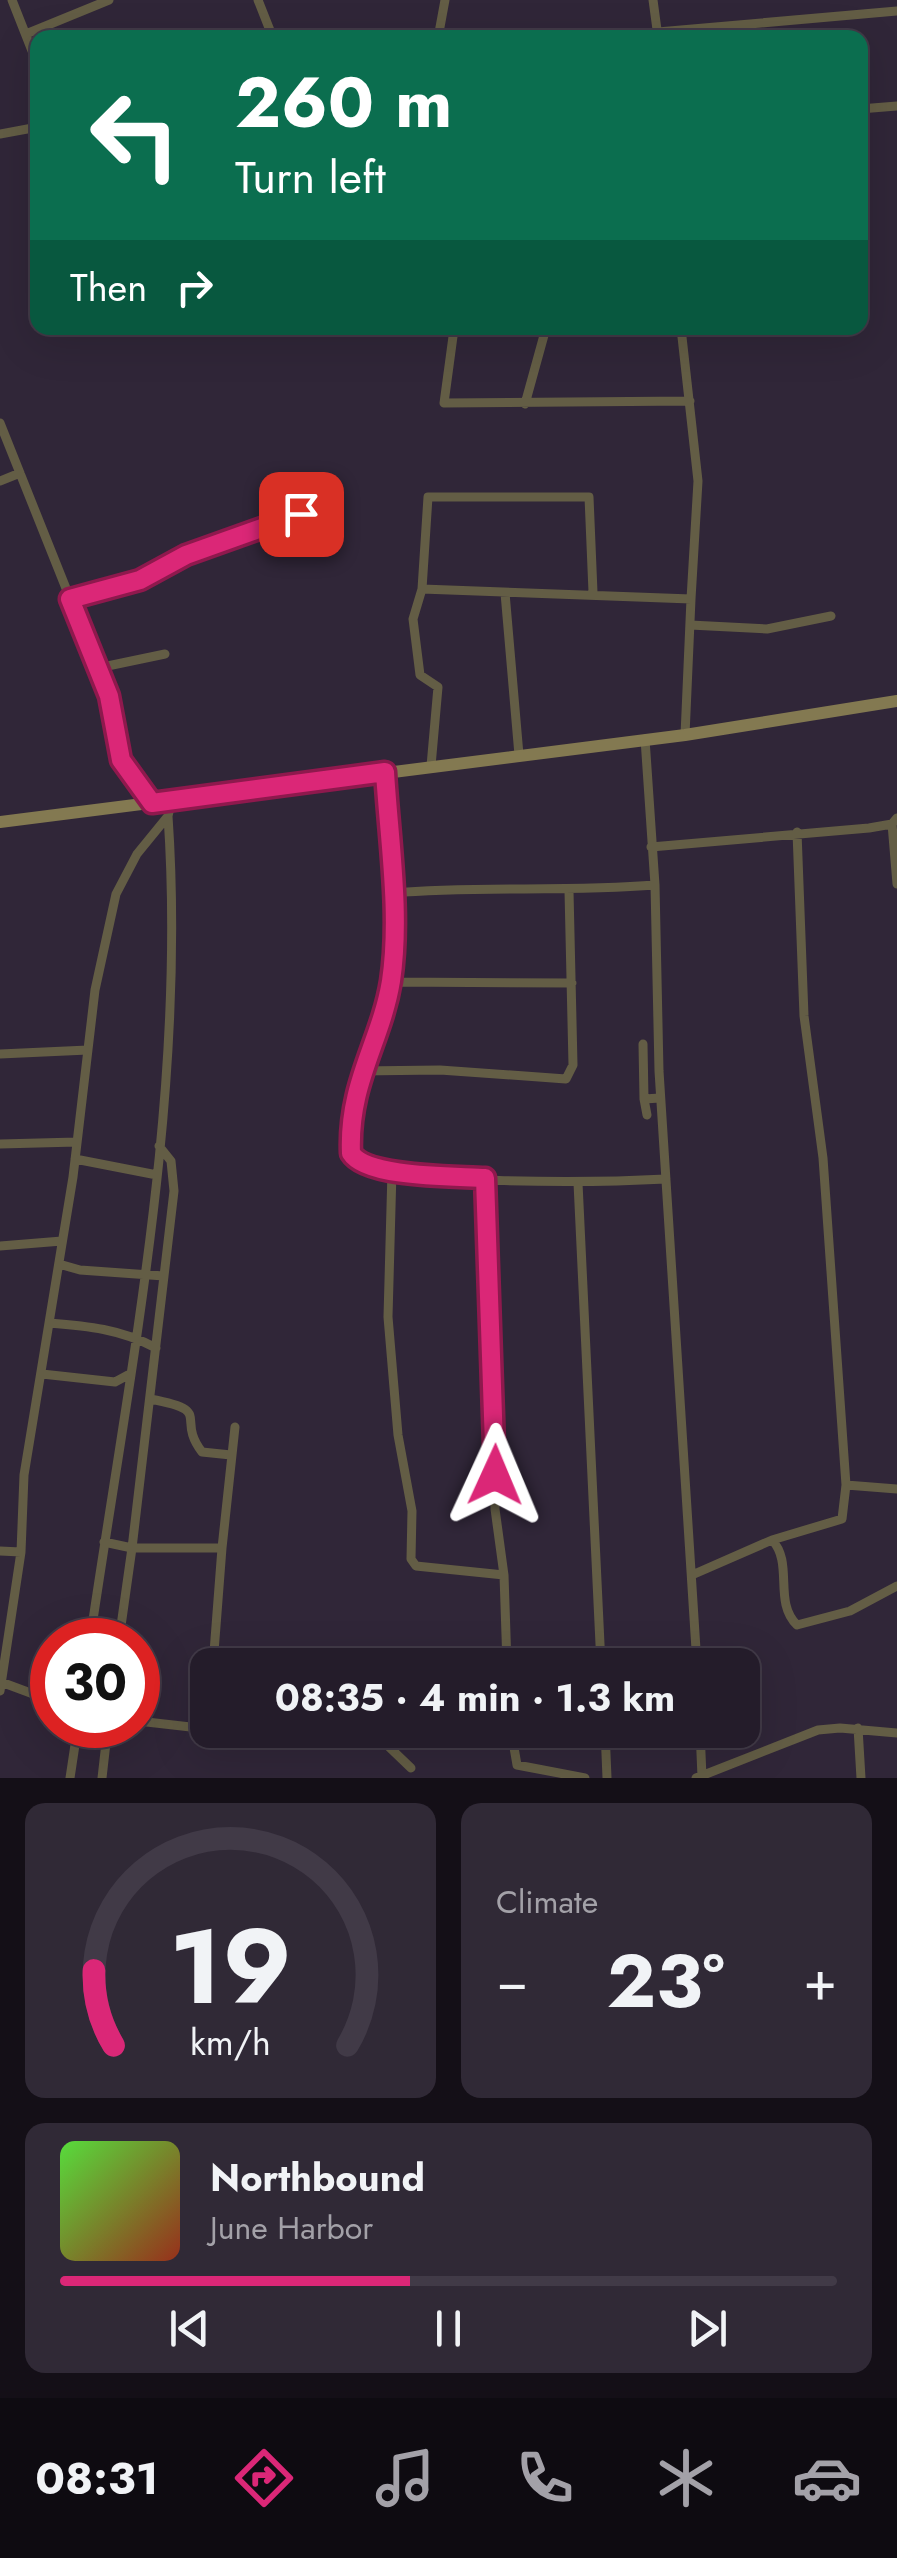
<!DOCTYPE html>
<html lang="en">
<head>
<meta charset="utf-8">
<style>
  body { margin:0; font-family:Jost,sans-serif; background:#302936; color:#f1f3f6; height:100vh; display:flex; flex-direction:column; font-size:38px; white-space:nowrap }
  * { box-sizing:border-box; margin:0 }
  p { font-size:32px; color:#a3a1a8 }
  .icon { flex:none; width:55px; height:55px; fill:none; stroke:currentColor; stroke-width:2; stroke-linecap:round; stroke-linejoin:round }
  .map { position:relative; height:1778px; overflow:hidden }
  .panel { display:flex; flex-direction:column; gap:25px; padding:25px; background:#140f17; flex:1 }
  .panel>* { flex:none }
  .top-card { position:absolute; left:30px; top:30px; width:838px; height:305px; border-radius:20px; box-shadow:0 10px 40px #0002,0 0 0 2px #413a47; background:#0b6e4f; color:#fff; overflow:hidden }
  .speed { position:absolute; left:30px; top:1618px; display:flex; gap:20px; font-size:50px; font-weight:700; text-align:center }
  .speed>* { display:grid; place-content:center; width:130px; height:130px; border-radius:50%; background:#241c2a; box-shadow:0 10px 40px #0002,0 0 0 2px #413a47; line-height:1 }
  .speed .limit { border:15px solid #d22; background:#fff; color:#111 }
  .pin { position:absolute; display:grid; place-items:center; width:85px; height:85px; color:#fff; margin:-42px; border-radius:20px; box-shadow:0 5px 15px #0006 }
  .me { position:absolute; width:110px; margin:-55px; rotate:1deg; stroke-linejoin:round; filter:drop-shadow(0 0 8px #0008) }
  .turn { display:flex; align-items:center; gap:35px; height:210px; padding:0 40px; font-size:45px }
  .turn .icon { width:130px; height:130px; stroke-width:2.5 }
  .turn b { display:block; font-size:70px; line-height:85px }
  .then { display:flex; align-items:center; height:95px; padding:0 40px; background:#0003; gap:20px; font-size:38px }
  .big { font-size:75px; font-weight:700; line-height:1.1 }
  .panel .widget { flex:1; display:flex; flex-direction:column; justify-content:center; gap:15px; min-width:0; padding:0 35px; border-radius:20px; background:#302936 }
  .panel .dial { align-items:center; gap:0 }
  .dial svg { height:260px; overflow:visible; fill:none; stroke:#413a47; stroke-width:7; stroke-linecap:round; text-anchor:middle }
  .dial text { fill:#f1f3f6; stroke:none }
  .song { display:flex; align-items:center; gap:30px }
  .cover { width:120px; height:120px; border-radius:15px; background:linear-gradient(135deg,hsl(110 70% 55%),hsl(10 70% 35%)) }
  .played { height:10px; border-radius:5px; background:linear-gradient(90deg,#db2777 45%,#413a47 45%) }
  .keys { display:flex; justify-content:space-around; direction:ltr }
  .heat { display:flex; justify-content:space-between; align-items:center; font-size:55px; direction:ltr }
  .panel .tiles { flex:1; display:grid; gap:25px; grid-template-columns:1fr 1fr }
  .widget:last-child { grid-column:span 2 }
  .trip { position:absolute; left:190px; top:1648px; width:570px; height:100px; border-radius:20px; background:#241c2a; box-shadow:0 10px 40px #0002,0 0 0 2px #413a47; font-weight:700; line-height:100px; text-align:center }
  .tab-bar { display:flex; height:160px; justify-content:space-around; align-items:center; background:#0e0b11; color:#a3a1a8 }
  .tab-bar .icon { width:70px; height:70px }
  .tab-bar .current { color:#db2777 }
  .tab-bar b { font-size:45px; color:#f1f3f6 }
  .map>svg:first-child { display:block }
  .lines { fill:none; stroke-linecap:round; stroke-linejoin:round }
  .minor { stroke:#635d45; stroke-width:9 }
  .secondary { stroke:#837951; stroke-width:12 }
  .route-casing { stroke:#8e194d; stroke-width:25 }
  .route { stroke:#db2777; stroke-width:18 }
</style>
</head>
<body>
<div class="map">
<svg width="897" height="1778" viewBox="0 0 897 1778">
  <rect width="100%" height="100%" fill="#302638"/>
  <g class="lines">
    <path class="minor" d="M12 0 38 66
      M258 0 273 38
      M653 0 658 37
      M658 32 897 11
      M26 34 109 0
      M438 38 445 0
      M860 109 897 106
      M0 134 38 127
      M681 328 698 481 691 599
      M454 329 444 403 690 401
      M525 404 546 328
      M0 423 109 696 121 761 152 803
      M0 481 20 473
      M422 589 428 497H589L593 592
      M505 593 519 755
      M70 599 140 580 186 555 301 514
      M690 625 767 629 831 616
      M98 668 165 654
      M645 739 655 885 659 1071 697 1665
      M431 766 438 687 420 675 413 619 422 589 691 599 685 735
      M385 772C389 840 400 913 391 980 384 1028 333 1112 354 1159 395 1187 609 1182 666 1179
      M892 824 897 884
      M797 832 804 1016 823 1158 846 1485 897 1489
      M651 847 869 828 892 824 897 818
      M393 893C481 886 567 892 655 885
      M391 982 572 983
      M643 1044 644 1099
      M0 1054 88 1050
      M360 1071 440 1070 566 1079 573 1065 569 891
      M647 1115 644 1099 660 1098
      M0 1144 77 1142
      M75 1159 157 1175
      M392 1171 388 1317 398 1435 412 1511 411 1559 416 1566 504 1575 507 1665
      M485 1178 496 1404 495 1509 504 1575
      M578 1183 601 1665
      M0 1246 62 1241
      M59 1264 80 1270 164 1276
      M49 1323C87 1326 121 1329 156 1348
      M42 1374 115 1382 128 1375
      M150 1399C215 1411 175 1417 202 1452L231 1455
      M772 1540 842 1519 846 1485
      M104 1542 132 1548 174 1191 171 1161 159 1146
      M222 1548 235 1427
      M0 1551 21 1552
      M692 1575 772 1540C794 1563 773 1602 797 1625L850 1611 897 1586
      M90 1640C130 1368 187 1092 168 816
      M119 1640 132 1548H222L213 1665
      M398 1659 452 1665
      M1 1682 52 1701
      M0 1691 21 1552 24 1475 73 1177 95 990 116 894 137 854 168 816 172 800
      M138 1721 208 1729
      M858 1728 861 1778
      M215 1730 298 1740 320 1731 353 1735 386 1744 411 1768
      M511 1730 517 1765 585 1778
      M605 1730 607 1778
      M700 1730 702 1777
      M70 1778 78 1725
      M102 1778 108 1725
      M696 1778 818 1730 840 1728 897 1733"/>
    <path class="secondary" d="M0 822 685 735 897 701"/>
  </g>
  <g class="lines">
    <g class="route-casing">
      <path id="route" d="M301 514 186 555 140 580 70 599 109 696 121 760 152 803 385 772C389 839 401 914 391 981 381 1042 348 1083 351 1153 366 1178 456 1176 485 1178L495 1475"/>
    </g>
    <use href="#route" class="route"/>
  </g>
</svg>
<div class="speed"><div class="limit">30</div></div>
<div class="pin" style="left:301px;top:514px;background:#d93025"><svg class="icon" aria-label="arrive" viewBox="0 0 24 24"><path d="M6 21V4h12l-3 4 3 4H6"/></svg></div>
<svg class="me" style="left:495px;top:1475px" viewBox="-20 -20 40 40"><path d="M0-17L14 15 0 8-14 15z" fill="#db2777" stroke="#fff" stroke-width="4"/></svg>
<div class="trip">08:35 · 4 min · 1.3 km</div>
<div class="top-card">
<div class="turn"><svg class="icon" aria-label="left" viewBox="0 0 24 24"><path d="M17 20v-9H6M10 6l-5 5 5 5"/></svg><div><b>260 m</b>Turn left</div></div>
<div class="then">Then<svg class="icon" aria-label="right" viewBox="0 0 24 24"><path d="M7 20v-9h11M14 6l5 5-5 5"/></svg></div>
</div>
</div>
<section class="panel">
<div class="tiles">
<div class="widget dial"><svg viewBox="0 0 100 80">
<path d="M14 69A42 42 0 1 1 86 69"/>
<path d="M14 69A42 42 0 0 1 8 46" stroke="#db2777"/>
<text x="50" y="56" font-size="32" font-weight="700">19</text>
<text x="50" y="72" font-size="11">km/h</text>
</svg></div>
<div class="widget"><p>Climate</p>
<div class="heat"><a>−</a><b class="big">23°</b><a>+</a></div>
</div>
<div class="widget">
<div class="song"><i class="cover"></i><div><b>Northbound</b><p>June Harbor</p></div></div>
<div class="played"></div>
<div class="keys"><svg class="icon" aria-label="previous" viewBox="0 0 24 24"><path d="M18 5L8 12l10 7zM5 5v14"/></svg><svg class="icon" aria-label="pause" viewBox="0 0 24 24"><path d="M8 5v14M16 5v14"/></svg><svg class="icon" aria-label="next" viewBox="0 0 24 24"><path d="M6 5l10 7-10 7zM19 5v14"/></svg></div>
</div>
</div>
</section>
<nav class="tab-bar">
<b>08:31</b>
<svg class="icon current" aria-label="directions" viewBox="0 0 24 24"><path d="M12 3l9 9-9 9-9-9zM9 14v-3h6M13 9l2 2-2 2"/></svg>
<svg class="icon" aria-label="music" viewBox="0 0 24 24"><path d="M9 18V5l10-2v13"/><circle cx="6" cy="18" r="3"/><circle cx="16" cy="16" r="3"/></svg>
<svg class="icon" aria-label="phone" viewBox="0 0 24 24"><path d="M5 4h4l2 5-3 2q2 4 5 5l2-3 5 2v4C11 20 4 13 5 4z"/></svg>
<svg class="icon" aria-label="climate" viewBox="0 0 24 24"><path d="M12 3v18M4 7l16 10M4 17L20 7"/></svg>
<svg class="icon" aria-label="car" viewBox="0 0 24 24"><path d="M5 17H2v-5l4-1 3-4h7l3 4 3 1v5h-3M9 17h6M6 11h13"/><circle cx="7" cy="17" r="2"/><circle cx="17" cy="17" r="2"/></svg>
</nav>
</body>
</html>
